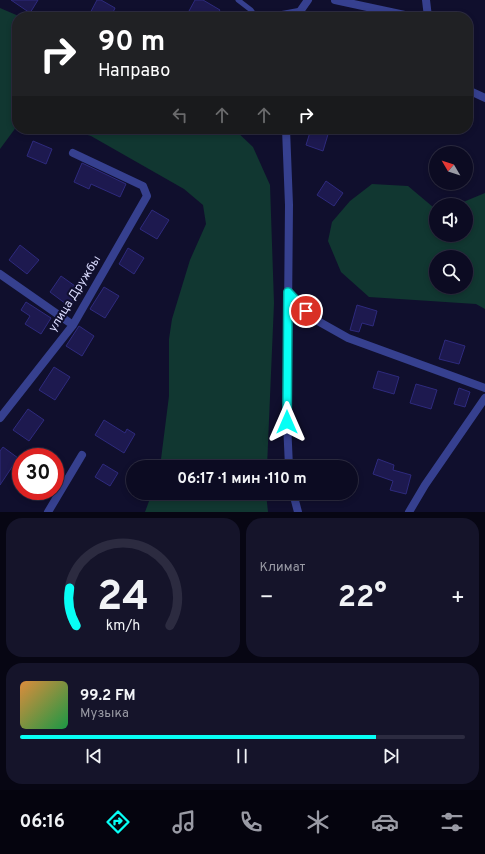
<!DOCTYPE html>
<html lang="ru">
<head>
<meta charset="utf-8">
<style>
  body { margin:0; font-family:Overpass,sans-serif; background:#15142a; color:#f1f3f6; height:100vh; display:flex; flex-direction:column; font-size:15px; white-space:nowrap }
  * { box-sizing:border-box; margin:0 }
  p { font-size:13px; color:#9a9ba5 }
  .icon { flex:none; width:22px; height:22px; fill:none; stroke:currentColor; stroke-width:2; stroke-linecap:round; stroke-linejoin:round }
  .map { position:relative; height:512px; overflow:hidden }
  .side { display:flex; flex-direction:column; gap:6px; padding:6px; background:#070613; flex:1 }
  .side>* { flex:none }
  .banner { position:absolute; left:12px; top:12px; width:461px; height:122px; border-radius:16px; box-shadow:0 2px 6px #0003,0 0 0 1px #2c2b40; background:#202124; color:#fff; overflow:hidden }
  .needle { width:26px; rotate:309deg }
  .controls { position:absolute; left:429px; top:146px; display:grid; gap:8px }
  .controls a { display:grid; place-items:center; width:44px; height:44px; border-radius:50%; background:#0c0b22; box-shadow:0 2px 6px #0003,0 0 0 1px #2c2b40; font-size:20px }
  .speed { position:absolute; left:12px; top:448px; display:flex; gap:8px; font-size:20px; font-weight:700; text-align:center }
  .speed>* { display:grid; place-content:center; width:52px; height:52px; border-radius:50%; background:#0c0b22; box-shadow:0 2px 6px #0003,0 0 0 1px #2c2b40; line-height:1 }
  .speed .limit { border:6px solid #d22; background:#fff; color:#111 }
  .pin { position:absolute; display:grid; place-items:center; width:34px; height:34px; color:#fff; margin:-17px; border:2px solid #fff; border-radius:50%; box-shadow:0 1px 4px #0007 }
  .me { position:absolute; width:44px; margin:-22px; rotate:0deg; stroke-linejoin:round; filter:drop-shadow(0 0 3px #0008) }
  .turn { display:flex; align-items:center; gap:14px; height:84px; padding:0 20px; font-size:18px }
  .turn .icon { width:52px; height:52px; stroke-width:2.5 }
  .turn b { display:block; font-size:28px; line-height:34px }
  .lanes { display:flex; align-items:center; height:38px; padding:0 20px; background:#0003; justify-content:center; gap:20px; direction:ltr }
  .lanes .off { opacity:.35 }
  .big { font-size:30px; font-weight:700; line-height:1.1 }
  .side .card { flex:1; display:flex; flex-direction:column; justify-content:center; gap:6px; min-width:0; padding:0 14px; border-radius:16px; background:#15142a }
  .side .dial { align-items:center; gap:0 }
  .dial svg { height:104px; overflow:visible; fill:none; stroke:#2c2b40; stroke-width:7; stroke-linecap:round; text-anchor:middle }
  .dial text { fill:#f1f3f6; stroke:none }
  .song { display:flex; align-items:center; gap:12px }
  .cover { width:48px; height:48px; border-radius:6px; background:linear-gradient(135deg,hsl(30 70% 55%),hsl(140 70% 35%)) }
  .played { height:4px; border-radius:2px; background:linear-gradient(90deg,#07fff5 80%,#2c2b40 80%) }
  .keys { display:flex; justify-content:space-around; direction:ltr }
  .heat { display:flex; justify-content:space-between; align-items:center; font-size:22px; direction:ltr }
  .side .tiles { flex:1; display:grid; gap:6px; grid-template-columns:1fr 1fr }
  .card:last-child { grid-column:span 2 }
  .trip { position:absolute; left:126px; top:460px; width:232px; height:40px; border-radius:20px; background:#0c0b22; box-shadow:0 2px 6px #0003,0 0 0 1px #2c2b40; font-weight:700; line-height:40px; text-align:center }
  .tab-bar { display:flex; height:64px; justify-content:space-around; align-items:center; background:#05040e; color:#9a9ba5 }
  .tab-bar .icon { width:28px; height:28px }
  .tab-bar .on { color:#07fff5 }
  .tab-bar b { font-size:18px; color:#f1f3f6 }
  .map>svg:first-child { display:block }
  .green { fill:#113731; fill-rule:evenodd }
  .building { fill:#1d194f; stroke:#2e2a7d }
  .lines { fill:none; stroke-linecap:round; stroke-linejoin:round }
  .service { stroke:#36408f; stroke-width:5 }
  .minor { stroke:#36408f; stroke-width:8 }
  .route-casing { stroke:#05a69f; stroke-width:10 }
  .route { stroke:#07fff5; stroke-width:7 }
  .labels { text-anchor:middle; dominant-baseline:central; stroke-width:4; stroke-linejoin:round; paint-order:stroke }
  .street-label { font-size:12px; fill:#dbdcff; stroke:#100f2d }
</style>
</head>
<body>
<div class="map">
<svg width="485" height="512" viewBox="0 0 485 512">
  <rect width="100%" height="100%" fill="#100f2d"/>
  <path class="green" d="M0 8 21 17H17V126L0 149Z
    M67 129H234L253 147 270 185 274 303 267 467H160L169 396V339L172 319 190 260 206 224 203 205 184 189 91 136Z
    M372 184 408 186 433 207H436V235H466V205H456L485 193V309L476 304 369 297 341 272 328 241 332 222 350 201ZM436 257H466V287H436Z
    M152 493H266L268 512H145Z"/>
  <path class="building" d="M11 0H38L30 13Z
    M97 0H101L115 8 111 17H88Z
    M195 0H203L220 10 215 17H199L189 11Z
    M311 129 329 131 323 151 306 145Z
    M33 141 52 149 46 164 27 156Z
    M82 163 126 184 120 197 91 184 89 189 74 182Z
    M326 181 343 193 334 206 317 195Z
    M152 210 169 220 157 239 140 229Z
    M20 245 39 260 27 274 9 260Z
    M128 248 144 258 134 274 119 264Z
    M61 276 82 291 70 307 50 292Z
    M104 287 119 296 105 318 90 309Z
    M26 302 51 318 41 334 25 324 30 316 21 310Z
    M357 305 377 311 373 326 362 323 359 332 350 330Z
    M79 326 94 336 82 356 66 346Z
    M445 340 465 346 459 364 439 359Z
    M54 367 70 377 55 400 39 390Z
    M378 371 399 377 394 394 373 388Z
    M416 384 437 390 431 409 410 403Z
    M459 388 470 392 465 407 454 404Z
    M28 409 44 420 29 441 13 430Z
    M104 420 125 433 127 429 135 434 124 453 95 435Z
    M3 447 18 458 0 485V451Z
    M378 459 394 465 393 470 411 475 406 494 390 490 393 481 373 474Z
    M103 464 118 473 110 486 95 477Z"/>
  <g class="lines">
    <path class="service" d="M238 0 251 10 256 17
      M263 17 301 10"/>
    <path class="minor" d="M335 0 414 17
      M426 0 428 17
      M300 17 301 10 308 0
      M468 90 485 98
      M286 129 289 205 287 422 289 467
      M0 274 73 325
      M288 292 316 320 348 338 485 388
      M0 418 73 325 147 196 143 186 73 153
      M293 493 298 512
      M48 512 82 455
      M409 512 425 485 485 398"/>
  </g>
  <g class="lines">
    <g class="route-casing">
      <path id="route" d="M287 422 288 292 306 311"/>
    </g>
    <use href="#route" class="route"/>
  </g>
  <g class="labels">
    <g class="street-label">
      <text transform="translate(75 294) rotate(-58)">улица Дружбы</text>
    </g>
  </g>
</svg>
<div class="controls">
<a><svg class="needle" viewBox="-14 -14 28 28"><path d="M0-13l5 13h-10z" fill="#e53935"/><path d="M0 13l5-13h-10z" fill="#9a9ba5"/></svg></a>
<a><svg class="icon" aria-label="sound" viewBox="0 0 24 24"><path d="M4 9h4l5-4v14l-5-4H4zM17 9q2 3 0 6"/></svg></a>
<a><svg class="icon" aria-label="search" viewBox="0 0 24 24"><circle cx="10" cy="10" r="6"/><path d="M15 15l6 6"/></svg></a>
</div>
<div class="speed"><div class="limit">30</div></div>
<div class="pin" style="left:306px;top:311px;background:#d93025"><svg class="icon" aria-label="arrive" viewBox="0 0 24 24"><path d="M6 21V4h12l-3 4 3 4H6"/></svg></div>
<svg class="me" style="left:287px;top:422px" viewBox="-20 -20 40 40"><path d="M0-17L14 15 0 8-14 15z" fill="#07fff5" stroke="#fff" stroke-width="4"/></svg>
<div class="trip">06:17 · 1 мин · 110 m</div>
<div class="banner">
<div class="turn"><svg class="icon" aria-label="right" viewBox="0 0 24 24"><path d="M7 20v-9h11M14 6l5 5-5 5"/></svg><div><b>90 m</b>Направо</div></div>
<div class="lanes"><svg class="icon off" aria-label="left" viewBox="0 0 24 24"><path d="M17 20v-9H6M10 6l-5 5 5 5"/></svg><svg class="icon off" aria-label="ahead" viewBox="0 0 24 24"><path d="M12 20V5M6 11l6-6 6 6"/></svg><svg class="icon off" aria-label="ahead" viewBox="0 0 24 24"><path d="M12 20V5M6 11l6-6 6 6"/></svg><svg class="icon" aria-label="right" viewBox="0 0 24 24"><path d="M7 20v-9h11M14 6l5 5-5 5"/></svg></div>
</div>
</div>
<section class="side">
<div class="tiles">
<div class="card dial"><svg viewBox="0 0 100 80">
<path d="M14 69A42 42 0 1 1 86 69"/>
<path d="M14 69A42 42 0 0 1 9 40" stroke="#07fff5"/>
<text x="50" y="56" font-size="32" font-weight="700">24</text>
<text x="50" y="72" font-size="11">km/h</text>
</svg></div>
<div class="card"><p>Климат</p>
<div class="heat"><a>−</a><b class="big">22°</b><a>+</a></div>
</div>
<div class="card">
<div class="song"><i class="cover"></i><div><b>99.2 FM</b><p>Музыка</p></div></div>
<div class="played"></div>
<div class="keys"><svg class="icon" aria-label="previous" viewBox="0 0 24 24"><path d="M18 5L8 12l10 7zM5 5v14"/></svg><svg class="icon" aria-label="pause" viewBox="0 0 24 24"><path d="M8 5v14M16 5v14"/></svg><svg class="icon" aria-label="next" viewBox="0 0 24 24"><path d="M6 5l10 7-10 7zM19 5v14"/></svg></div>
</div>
</div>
</section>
<nav class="tab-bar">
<b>06:16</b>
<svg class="icon on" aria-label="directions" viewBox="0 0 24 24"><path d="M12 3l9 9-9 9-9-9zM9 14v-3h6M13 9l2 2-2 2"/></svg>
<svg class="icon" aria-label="music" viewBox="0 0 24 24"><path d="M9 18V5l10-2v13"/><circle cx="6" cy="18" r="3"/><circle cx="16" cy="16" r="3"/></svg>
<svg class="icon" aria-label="phone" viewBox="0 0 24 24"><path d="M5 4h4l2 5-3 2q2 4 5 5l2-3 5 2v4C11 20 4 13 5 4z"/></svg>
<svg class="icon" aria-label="climate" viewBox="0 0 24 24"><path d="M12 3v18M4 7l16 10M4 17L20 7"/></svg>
<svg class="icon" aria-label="car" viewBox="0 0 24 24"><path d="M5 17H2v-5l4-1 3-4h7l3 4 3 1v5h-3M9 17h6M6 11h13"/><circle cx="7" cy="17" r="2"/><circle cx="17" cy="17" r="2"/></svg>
<svg class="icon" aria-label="filters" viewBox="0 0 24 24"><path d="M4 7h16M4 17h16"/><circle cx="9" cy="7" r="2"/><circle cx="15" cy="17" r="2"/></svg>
</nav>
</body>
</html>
